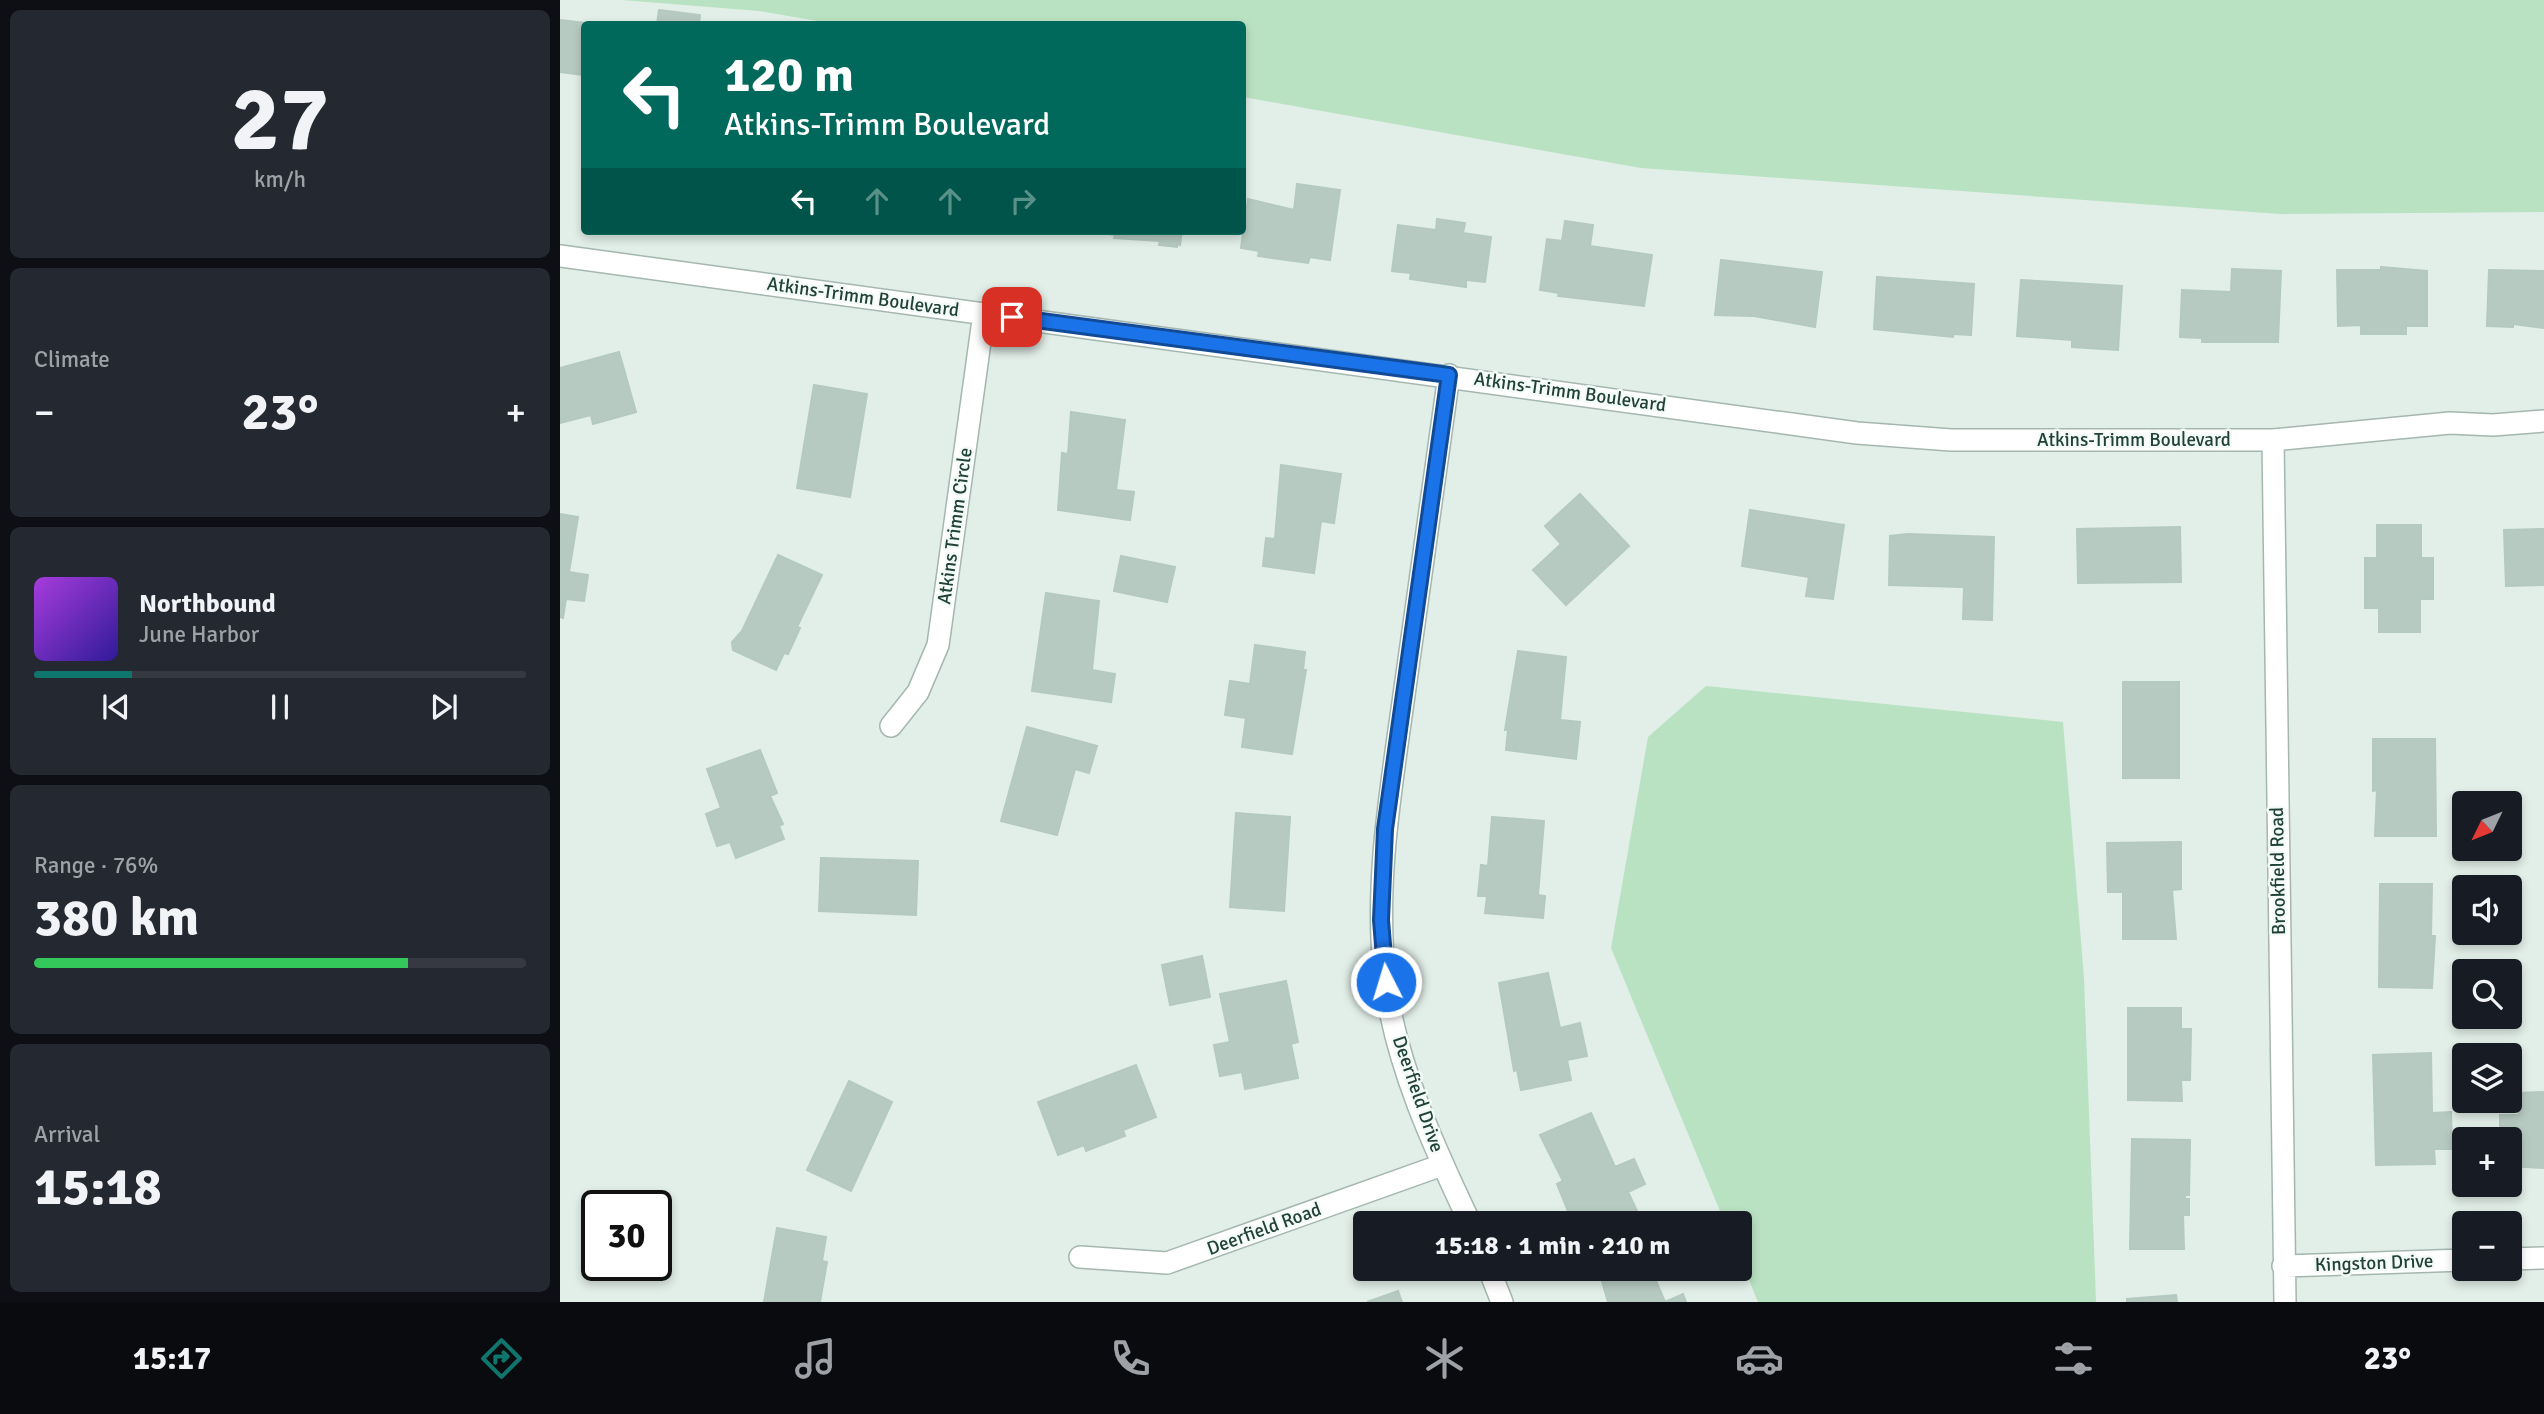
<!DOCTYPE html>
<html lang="en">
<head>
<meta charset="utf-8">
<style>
  body { margin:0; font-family:Signika,sans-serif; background:#242831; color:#f1f3f6; height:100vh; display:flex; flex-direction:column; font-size:26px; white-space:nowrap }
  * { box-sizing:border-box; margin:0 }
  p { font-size:23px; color:#9ea1a6 }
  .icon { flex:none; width:38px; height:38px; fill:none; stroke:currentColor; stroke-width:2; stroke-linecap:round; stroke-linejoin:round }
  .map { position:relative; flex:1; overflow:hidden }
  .drawer { display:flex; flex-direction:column; gap:10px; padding:10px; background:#0d0f14; width:560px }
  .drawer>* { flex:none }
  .guide { position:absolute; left:21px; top:21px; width:665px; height:214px; border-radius:7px; box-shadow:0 4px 10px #0003; background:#00695c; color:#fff; overflow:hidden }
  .needle { width:46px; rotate:227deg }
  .fabs { position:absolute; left:1892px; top:791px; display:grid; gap:14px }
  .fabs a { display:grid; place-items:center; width:70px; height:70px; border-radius:7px; background:#171b24; box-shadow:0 4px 10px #0003; font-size:35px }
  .speed { position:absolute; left:21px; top:1190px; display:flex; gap:14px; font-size:35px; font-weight:700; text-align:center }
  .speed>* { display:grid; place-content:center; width:91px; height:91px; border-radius:50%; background:#171b24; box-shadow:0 4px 10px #0003; line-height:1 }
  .speed .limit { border:4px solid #111; border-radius:10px; background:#fff; color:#111 }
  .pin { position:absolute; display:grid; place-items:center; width:60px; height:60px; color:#fff; margin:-30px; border-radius:14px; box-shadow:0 4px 10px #0006 }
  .me { position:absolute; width:77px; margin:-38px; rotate:355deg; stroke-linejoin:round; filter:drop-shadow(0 0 5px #0008) }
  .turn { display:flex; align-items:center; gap:24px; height:147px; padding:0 28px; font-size:32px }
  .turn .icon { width:91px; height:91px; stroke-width:2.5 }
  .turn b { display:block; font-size:49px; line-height:60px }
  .lanes { display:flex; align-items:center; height:66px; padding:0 28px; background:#0003; justify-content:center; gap:35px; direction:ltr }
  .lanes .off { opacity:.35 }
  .big { font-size:52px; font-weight:700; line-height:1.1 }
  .drawer .card { flex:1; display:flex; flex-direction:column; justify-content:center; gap:10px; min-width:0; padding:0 24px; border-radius:10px; background:#242831 }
  .drawer .dial { align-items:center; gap:0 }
  .dial b { font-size:91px; line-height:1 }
  .song { display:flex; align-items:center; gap:21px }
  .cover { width:84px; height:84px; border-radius:10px; background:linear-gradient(135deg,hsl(280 70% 55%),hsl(250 70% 35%)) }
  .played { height:7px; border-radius:4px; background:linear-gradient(90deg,#0f766e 20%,#363941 20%) }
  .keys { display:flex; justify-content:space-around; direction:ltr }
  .heat { display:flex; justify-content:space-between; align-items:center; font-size:38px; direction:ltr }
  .charge { height:10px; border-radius:5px; background:linear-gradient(90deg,#34c759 76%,#363941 0) }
  .trip { position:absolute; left:793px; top:1211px; width:399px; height:70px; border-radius:7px; background:#171b24; box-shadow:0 4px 10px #0003; font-weight:700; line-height:70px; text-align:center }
  .tabs { display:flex; height:112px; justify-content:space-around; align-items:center; background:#090b0e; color:#9ea1a6 }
  .tabs .icon { width:49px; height:49px }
  .tabs .on { color:#0f766e }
  .tabs b { font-size:32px; color:#f1f3f6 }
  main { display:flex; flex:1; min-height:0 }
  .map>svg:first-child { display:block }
  .green { fill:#b9e2c2 }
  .building { fill:#b7cac1; stroke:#b4c9bf; stroke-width:2 }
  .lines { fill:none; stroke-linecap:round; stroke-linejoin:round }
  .street-casing { stroke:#a4b7af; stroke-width:24 }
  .street { stroke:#fff; stroke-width:21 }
  .route-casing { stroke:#114b97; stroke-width:18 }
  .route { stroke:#1a73e8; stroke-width:12 }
  .labels { text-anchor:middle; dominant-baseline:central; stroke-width:5; stroke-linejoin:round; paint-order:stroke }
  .street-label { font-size:19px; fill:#204237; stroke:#f4faf7 }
</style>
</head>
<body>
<main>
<section class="drawer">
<div class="card dial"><b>27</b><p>km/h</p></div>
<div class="card"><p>Climate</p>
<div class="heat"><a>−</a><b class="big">23°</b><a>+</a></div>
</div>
<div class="card">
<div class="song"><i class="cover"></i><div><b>Northbound</b><p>June Harbor</p></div></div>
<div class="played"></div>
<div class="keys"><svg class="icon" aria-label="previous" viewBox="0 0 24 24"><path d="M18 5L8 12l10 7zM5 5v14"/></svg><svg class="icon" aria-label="pause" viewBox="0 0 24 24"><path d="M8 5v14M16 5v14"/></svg><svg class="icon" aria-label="next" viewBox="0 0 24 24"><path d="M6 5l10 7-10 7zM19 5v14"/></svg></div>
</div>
<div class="card"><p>Range · 76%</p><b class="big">380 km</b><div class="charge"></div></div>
<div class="card"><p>Arrival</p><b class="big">15:18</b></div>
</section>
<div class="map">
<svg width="1984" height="1302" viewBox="0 0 1984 1302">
  <rect width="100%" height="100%" fill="#e2eee8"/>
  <path class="green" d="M62 0H1984V212L1720 214 1081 168 683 97 682 24H275L199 11Z
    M1146 686 1503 722 1524 978 1536 1302H1198L1180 1258V1223H1165L1051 948 1088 737Z"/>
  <path class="building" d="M99 10 140 15 139 24H97Z
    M0 20 34 24H24V75L0 72Z
    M737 184 780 190 770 260 750 257 748 263 698 256 699 251 681 248 688 199 734 210Z
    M877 219 905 223 903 233 931 237 925 282 906 280V287L850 279 851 273 832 271 838 225 876 230Z
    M1005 221 1033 225 1030 246 1092 255 1084 306 998 296 999 293 980 290 987 239 1002 241Z
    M530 231H622L620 245 617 244V247L599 245 600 241 554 238 555 235Z
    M1161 260 1262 272 1255 327 1194 316 1155 315Z
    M1821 267 1867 271V326H1846V334H1801V325L1778 326 1777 270H1821Z
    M1672 269 1721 271 1718 342H1642V338L1620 337 1622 290 1671 292Z
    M1929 270 1984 271V328L1953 324V327L1927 326Z
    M1317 277 1414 284 1411 335 1393 334V337L1314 329Z
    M1461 280 1562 286 1558 350 1512 347V340L1457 336Z
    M59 352 76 412 33 424 31 415 0 423V368Z
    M254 385 307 394 290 497 237 488Z
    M511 412 565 420 556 490 574 492 570 520 498 510 502 453 508 454Z
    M721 465 781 474 774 523 761 521 754 573 703 566 706 538 715 539Z
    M1020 494 1069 546 1006 605 973 570 1001 544 985 526Z
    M1190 510 1284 525 1273 599 1246 596 1249 577 1182 566Z
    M0 514 18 517 9 572 28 575 24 601 6 599 3 618 0 617Z
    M1817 525H1861V558H1873V599H1860V632H1819V608H1805V558H1817Z
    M1620 527 1621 582 1518 583 1517 529Z
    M1984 529V585L1946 586 1944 530Z
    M1348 534 1434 537 1432 620 1403 619 1404 587 1329 585 1330 536Z
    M218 555 262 575 237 627 240 628 228 654 224 653 216 670 173 650 172 642 182 631Z
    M561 556 615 567 607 602 554 591Z
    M486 593 539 601 532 670 555 674 551 702 472 691Z
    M695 645 745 652 743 670H746L732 754 682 747 686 718 665 715 670 681 690 684Z
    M958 651 1006 657 1000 720 1020 722 1016 759 946 750 948 730H945Z
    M1563 682H1619V778H1563Z
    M467 727 537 746 529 773 515 769 497 835 441 821Z
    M1813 739H1875L1876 836H1815L1817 790 1813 791Z
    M200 750 217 793 210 796 223 824 219 826 224 839 176 858 170 842 157 846 146 814 161 808 147 769Z
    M676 813 730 817 724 911 670 907Z
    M932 817 984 821 978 895 985 896 983 918 925 913 927 896H918L921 865 928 866Z
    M1621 842V889L1612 890 1616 939H1563V892H1548L1547 843Z
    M261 858 358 861 356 915 259 911Z
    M1820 884H1872L1871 936H1875L1872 988 1819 987Z
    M642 956 650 997 610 1005 602 965Z
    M988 973 1000 1028 1020 1023 1027 1056 1007 1060 1011 1080 961 1090 957 1070 954 1071 939 983Z
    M726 981 738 1042 731 1044 738 1078 685 1089 682 1072 660 1076 654 1045 670 1042 660 994Z
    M1568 1008H1621V1029H1631L1630 1080H1621L1622 1101 1568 1100Z
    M1871 1053 1872 1113 1891 1112 1892 1149H1874L1875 1164 1816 1165 1813 1055Z
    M576 1065 596 1117 563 1130 565 1136 526 1151 524 1145 498 1155 478 1102Z
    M289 1081 332 1102 291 1191 247 1170Z
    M1984 1092V1168L1950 1166V1139H1940V1115H1959L1958 1093Z
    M1031 1113 1055 1167 1074 1159 1085 1184 1068 1192 1078 1213 1053 1223H1022L1020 1217 1012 1221 997 1184 1003 1181 980 1135Z
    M1572 1139 1630 1140 1629 1195H1625V1199H1629V1215H1623L1624 1249H1570Z
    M217 1228 266 1237 262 1261 267 1262 260 1302H204Z
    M1045 1269H1091L1105 1302 1123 1294 1126 1302H1048L1039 1271Z
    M838 1291 842 1302H807Z
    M1616 1295 1617 1302H1567V1299Z"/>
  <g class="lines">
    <g class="street-casing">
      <path id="street" d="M0 256 1297 433 1391 440H1713L1890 423 1933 425 1984 421
        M889 375C874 482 859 588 844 695 831 790 814 883 825 979 835 1063 874 1147 910 1223
        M1713 440 1725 1302
        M331 726 358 692 378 645 424 313
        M520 1257 607 1263 882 1165
        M1950 1259 1984 1258
        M1723 1266 1904 1260
        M929 1269 942 1302"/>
    </g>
    <use href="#street" class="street"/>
  </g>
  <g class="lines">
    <g class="route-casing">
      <path id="route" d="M452 317 889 375 825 829 821 920 826 982"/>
    </g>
    <use href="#route" class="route"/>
  </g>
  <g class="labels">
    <g class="street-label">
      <text transform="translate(303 297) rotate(8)">Atkins-Trimm Boulevard</text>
      <text transform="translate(1010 392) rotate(8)">Atkins-Trimm Boulevard</text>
      <text x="1574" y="440">Atkins-Trimm Boulevard</text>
      <text transform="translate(395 526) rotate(-82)">Atkins Trimm Circle</text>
      <text transform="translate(1718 871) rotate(-91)">Brookfield Road</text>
      <text transform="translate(858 1094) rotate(71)">Deerfield Drive</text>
      <text transform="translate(704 1229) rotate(-20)">Deerfield Road</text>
      <text transform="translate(1814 1263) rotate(-2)">Kingston Drive</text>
    </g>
  </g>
</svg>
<div class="fabs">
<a><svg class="needle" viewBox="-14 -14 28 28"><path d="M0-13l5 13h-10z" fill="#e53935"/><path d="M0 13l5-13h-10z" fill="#9ea1a6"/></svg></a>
<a><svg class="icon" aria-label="sound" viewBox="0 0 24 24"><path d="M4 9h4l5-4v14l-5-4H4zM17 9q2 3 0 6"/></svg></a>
<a><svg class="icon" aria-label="search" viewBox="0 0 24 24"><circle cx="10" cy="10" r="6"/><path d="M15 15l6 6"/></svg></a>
<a><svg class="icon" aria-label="layers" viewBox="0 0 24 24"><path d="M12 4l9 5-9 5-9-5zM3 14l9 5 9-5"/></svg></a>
<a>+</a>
<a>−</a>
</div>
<div class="speed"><div class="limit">30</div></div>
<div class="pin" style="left:452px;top:317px;background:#d93025"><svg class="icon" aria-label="arrive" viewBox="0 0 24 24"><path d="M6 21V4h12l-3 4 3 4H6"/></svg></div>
<svg class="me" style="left:826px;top:982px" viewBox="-20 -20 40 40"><circle r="17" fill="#1a73e8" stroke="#fff" stroke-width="3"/><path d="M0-11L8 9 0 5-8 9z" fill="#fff"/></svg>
<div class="trip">15:18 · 1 min · 210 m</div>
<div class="guide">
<div class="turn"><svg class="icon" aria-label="left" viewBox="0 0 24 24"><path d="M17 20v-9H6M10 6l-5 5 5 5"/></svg><div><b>120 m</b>Atkins-Trimm Boulevard</div></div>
<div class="lanes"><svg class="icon" aria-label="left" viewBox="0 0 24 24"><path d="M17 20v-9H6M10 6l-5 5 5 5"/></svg><svg class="icon off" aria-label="ahead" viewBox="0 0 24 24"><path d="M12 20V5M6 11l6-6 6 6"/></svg><svg class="icon off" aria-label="ahead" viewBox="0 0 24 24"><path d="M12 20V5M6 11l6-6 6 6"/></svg><svg class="icon off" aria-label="right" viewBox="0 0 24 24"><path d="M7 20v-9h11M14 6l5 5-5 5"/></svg></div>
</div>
</div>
</main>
<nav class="tabs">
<b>15:17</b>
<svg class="icon on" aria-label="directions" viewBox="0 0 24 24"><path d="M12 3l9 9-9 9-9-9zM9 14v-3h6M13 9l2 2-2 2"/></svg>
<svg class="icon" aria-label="music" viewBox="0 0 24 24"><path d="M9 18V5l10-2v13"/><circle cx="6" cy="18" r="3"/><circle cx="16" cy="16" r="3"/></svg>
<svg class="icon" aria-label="phone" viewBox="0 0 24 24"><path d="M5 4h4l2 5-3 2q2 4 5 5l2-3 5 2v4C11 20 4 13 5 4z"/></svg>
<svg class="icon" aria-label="climate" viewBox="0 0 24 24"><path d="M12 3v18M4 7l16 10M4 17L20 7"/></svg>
<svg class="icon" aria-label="car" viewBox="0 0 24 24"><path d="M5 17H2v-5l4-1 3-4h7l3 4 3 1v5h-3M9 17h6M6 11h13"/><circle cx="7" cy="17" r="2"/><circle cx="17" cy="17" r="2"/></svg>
<svg class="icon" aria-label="filters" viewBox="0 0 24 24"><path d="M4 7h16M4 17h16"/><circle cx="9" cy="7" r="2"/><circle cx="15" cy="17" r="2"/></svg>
<b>23°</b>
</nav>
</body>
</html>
